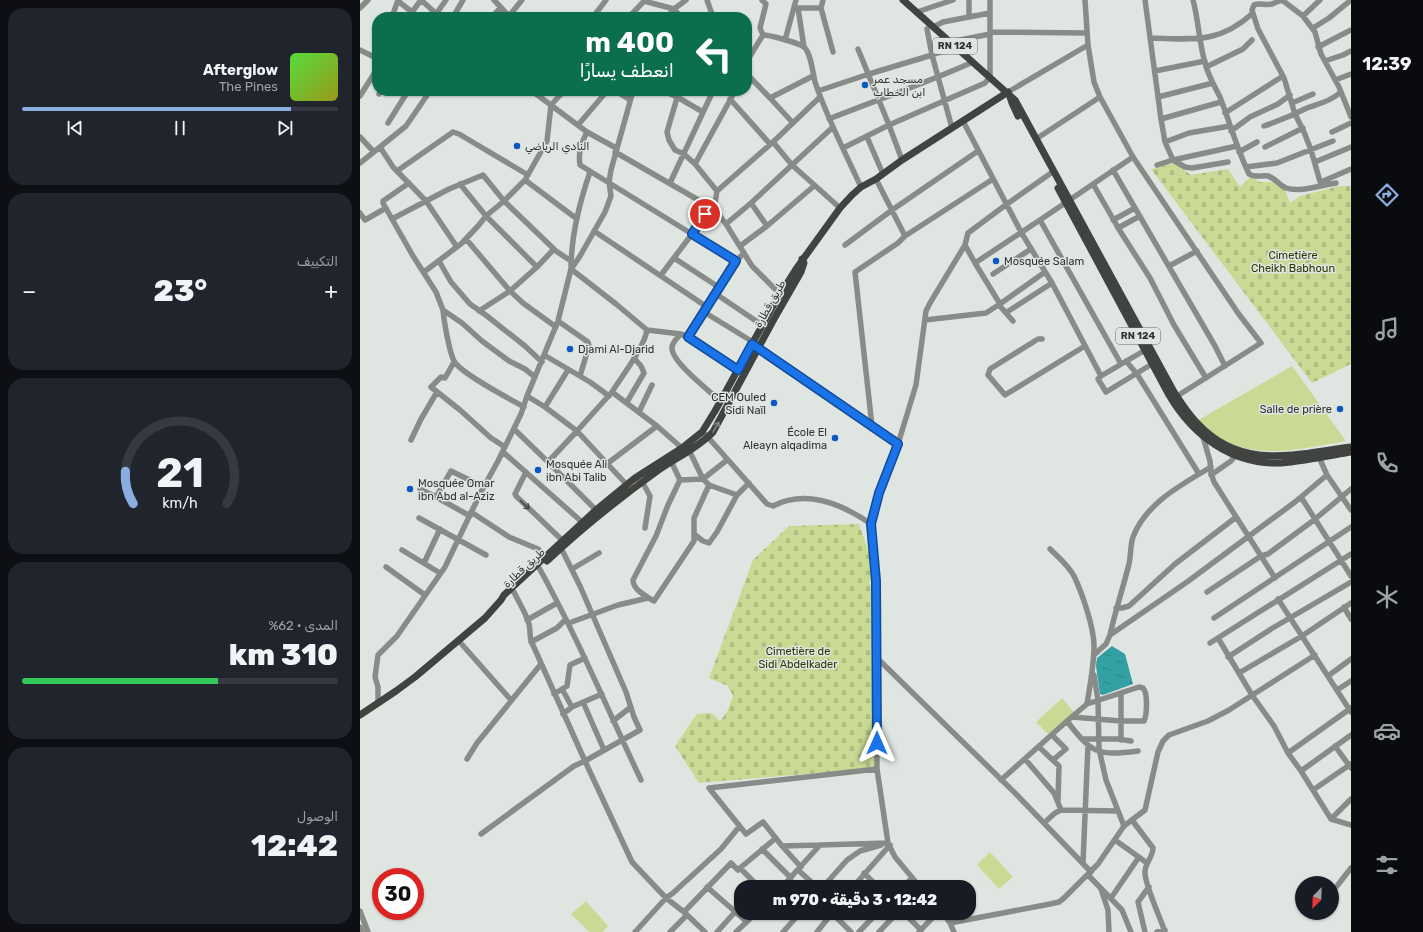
<!DOCTYPE html>
<html lang="ar">
<head>
<meta charset="utf-8">
<style>
  body { margin:0; font-family:Rubik,Vazirmatn,sans-serif; background:#20242c; color:#f1f3f6; direction:rtl; height:100vh; display:flex; flex-direction:column; font-size:15px; white-space:nowrap }
  * { box-sizing:border-box; margin:0 }
  p { font-size:13px; color:#9ea1a6 }
  .icon { flex:none; width:22px; height:22px; fill:none; stroke:currentColor; stroke-width:2; stroke-linecap:round; stroke-linejoin:round }
  .map { position:relative; flex:1; overflow:hidden; direction:ltr }
  .sheet { display:flex; flex-direction:column; gap:8px; padding:8px; background:#0d0f14; width:360px }
  .sheet>* { flex:none }
  .guide { position:absolute; left:12px; top:12px; width:380px; height:84px; border-radius:16px; box-shadow:0 1px 3px #0004; direction:rtl; background:#0b6e4f; color:#fff; overflow:hidden }
  .needle { width:26px; rotate:203deg }
  .buttons { position:absolute; left:935px; top:876px; display:grid; gap:8px }
  .buttons a { display:grid; place-items:center; width:44px; height:44px; border-radius:50%; background:#171b24; box-shadow:0 1px 3px #0004; font-size:20px }
  .speed { position:absolute; left:12px; top:868px; display:flex; gap:8px; font-size:20px; font-weight:700; text-align:center }
  .speed>* { display:grid; place-content:center; width:52px; height:52px; border-radius:50%; background:#171b24; box-shadow:0 1px 3px #0004; line-height:1 }
  .speed .limit { border:6px solid #d22; background:#fff; color:#111 }
  .pin { position:absolute; display:grid; place-items:center; width:34px; height:34px; color:#fff; margin:-17px; border:2px solid #fff; border-radius:50%; box-shadow:0 1px 4px #0007 }
  .me { position:absolute; width:44px; margin:-22px; rotate:0deg; stroke-linejoin:round; filter:drop-shadow(0 0 3px #0008) }
  .turn { display:flex; align-items:center; gap:14px; height:84px; padding:0 12px; font-size:18px }
  .turn .icon { width:52px; height:52px; stroke-width:2.5 }
  .turn b { display:block; font-size:28px; line-height:34px }
  .big { font-size:30px; font-weight:800; line-height:1.1 }
  .sheet .card { flex:1; display:flex; flex-direction:column; justify-content:center; gap:6px; min-width:0; padding:0 14px; border-radius:16px; background:#20242c }
  .sheet .dial { align-items:center; gap:0 }
  .dial svg { height:104px; overflow:visible; fill:none; stroke:#363941; stroke-width:7; stroke-linecap:round; text-anchor:middle }
  .dial text { fill:#f1f3f6; stroke:none }
  .song { display:flex; align-items:center; gap:12px }
  .cover { width:48px; height:48px; border-radius:6px; background:linear-gradient(135deg,hsl(110 70% 55%),hsl(60 70% 35%)) }
  .played { height:4px; border-radius:2px; background:linear-gradient(90deg,#8aaddf 85%,#363941 85%) }
  .keys { display:flex; justify-content:space-around; direction:ltr }
  .heat { display:flex; justify-content:space-between; align-items:center; font-size:22px; direction:ltr }
  .charge { height:6px; border-radius:3px; background:linear-gradient(90deg,#34c759 62%,#363941 0) }
  .trip { position:absolute; left:374px; top:880px; width:242px; height:40px; border-radius:16px; background:#171b24; box-shadow:0 1px 3px #0004; font-weight:800; line-height:40px; text-align:center; direction:rtl }
  main { display:flex; flex:1; min-height:0 }
  .dock { display:flex; flex-direction:column; width:72px; justify-content:space-around; align-items:center; background:#090b0e; color:#9ea1a6 }
  .dock .icon { width:28px; height:28px }
  .dock .selected { color:#8aaddf }
  .dock b { font-size:18px; color:#f1f3f6 }
  .map>svg:first-child { display:block }
  .cemetery { fill:url(#cemetery-stones) }
  .park { fill:#c9da94 }
  .water { fill:url(#water-ripples) }
  .lines { fill:none; stroke-linecap:round; stroke-linejoin:round }
  .minor { stroke:#898b88; stroke-width:5.5 }
  .major { stroke:#40433f; stroke-width:7 }
  .oneway { stroke:#808480 }
  .oneway2 { stroke:#474948 }
  .route-casing { stroke:#114b97; stroke-width:10 }
  .route { stroke:#1a73e8; stroke-width:7 }
  .poi-dot { fill:#0c58c2; stroke:#dfe6e2; stroke-width:1.5 }
  .labels { text-anchor:middle; dominant-baseline:central; stroke-width:3; stroke-linejoin:round; paint-order:stroke }
  .shield { fill:#dfe6e2; stroke:#656967; stroke-width:1 }
  .shield-label { font-size:10px; font-weight:bold; fill:#313332 }
  .poi-label { font-size:11px; fill:#313332; stroke:#dfe6e2; text-anchor:start }
  .park-label { font-size:11px; fill:#2e3700; stroke:#dfe6e2 }
  .street-label { font-size:11px; fill:#313332; stroke:#dfe6e2 }
</style>
</head>
<body>
<main>
<nav class="dock">
<b>12:39</b>
<svg class="icon selected" aria-label="directions" viewBox="0 0 24 24"><path d="M12 3l9 9-9 9-9-9zM9 14v-3h6M13 9l2 2-2 2"/></svg>
<svg class="icon" aria-label="music" viewBox="0 0 24 24"><path d="M9 18V5l10-2v13"/><circle cx="6" cy="18" r="3"/><circle cx="16" cy="16" r="3"/></svg>
<svg class="icon" aria-label="phone" viewBox="0 0 24 24"><path d="M5 4h4l2 5-3 2q2 4 5 5l2-3 5 2v4C11 20 4 13 5 4z"/></svg>
<svg class="icon" aria-label="climate" viewBox="0 0 24 24"><path d="M12 3v18M4 7l16 10M4 17L20 7"/></svg>
<svg class="icon" aria-label="car" viewBox="0 0 24 24"><path d="M5 17H2v-5l4-1 3-4h7l3 4 3 1v5h-3M9 17h6M6 11h13"/><circle cx="7" cy="17" r="2"/><circle cx="17" cy="17" r="2"/></svg>
<svg class="icon" aria-label="filters" viewBox="0 0 24 24"><path d="M4 7h16M4 17h16"/><circle cx="9" cy="7" r="2"/><circle cx="15" cy="17" r="2"/></svg>
</nav>
<div class="map">
<svg width="991" height="932" viewBox="0 0 991 932">
  <defs>
    <pattern id="cemetery-stones" width="16" height="16" patternUnits="userSpaceOnUse"><rect width="16" height="16" fill="#c9da94"/><path d="M2 7V4a2 2 0 0 1 4 0v3zM10 15v-3a2 2 0 0 1 4 0v3z" fill="#adbc80"/></pattern>
    <pattern id="water-ripples" width="26" height="14" patternUnits="userSpaceOnUse"><rect width="26" height="14" fill="#33a0a4"/><path d="M2 4q2-2 4 0t4 0M15 11q2-2 4 0t4 0" fill="none" stroke="#2c8386"/></pattern>
  </defs>
  <rect width="100%" height="100%" fill="#dfe6e2"/>
  <path class="cemetery" d="M815 163 831 175 868 169 880 187 891 176 899 182H916L926 192 930 203 940 196 979 186H991V364L952 383 791 169Z
    M499 524 510 556 512 575 509 584 512 585 515 768 339 783 315 746 337 714 352 713 360 721 367 712 373 696 368 686 349 678 393 560 429 526Z"/>
  <path class="park" d="M932 366 986 441C941 449 892 462 851 433 846 430 842 425 837 421Z
    M702 698 714 712 688 734 676 722Z
    M630 852 653 877 639 889 617 865Z
    M226 901 248 926 243 932H229L211 914Z"/>
  <path class="water" d="M752 646 765 654 773 684 743 695 740 694 736 666 737 658Z"/>
  <g class="lines">
    <path class="minor" d="M61 0 80 17
      M134 0 150 17
      M347 0 353 17
      M402 0 406 4 400 28 403 35
      M463 0 461 8 473 52
      M785 0 801 119 805 142 813 160 877 146
      M833 0C839 22 839 45 846 66 849 77 855 87 860 97 870 123 877 149 889 174 895 178 901 175 908 176 915 178 919 185 926 188 940 193 961 185 976 183
      M38 1 52 12 61 0
      M284 1 314 9 321 17
      M0 8 8 0
      M436 8H461
      M438 8 444 47
      M557 12 593 0
      M149 16 162 0
      M943 16 960 0
      M32 17 38 0
      M74 17 86 0
      M93 17 103 0
      M132 17 140 8
      M233 17 246 0
      M269 17 285 0
      M308 17 314 9 326 0
      M609 17V0
      M573 27 583 22 630 13
      M953 28 969 18 991 0
      M567 29 572 55 592 128
      M630 32 726 33
      M791 38C833 39 859 44 893 13
      M425 40 436 0
      M590 42 630 34
      M728 45 734 82 740 97 773 157 878 313 901 343 814 398
      M958 47 991 30
      M498 49 529 125 542 160
      M0 50 14 57 17 56
      M387 61 403 35C410 35 439 43 444 47 451 53 453 74 455 82 467 118 485 152 501 187
      M965 61 983 55 991 51
      M846 67 883 49 892 40
      M795 71 845 61
      M387 74 410 98 453 76
      M975 80 991 74
      M172 91 227 132 256 148
      M256 91 270 100
      M304 91 317 97 343 112
      M319 91 307 132 309 140 315 150 324 154 335 164
      M375 91 335 164 357 191 413 142 460 97
      M458 91 509 74 572 55 595 47
      M648 92 728 45 725 0
      M19 94 21 91
      M0 96 17 69
      M798 97 853 83
      M410 98 433 123
      M370 99 410 144
      M932 103 953 94
      M865 113 923 76
      M469 119C517 100 566 83 613 62
      M801 119 861 102
      M603 121 661 232 692 283 741 376 738 379 746 392 792 364
      M28 123 48 91
      M218 125 247 91
      M904 126C919 121 933 115 947 108 960 103 969 102 981 92
      M871 131 890 117 918 104 930 95
      M227 132C221 144 218 153 220 165L332 234 301 275
      M972 132 991 123
      M0 137 14 152
      M507 137 523 174
      M676 139 740 97
      M413 142 432 165 480 208
      M805 142 829 133 870 126
      M20 147 33 167 66 201 97 247
      M905 147 943 128
      M483 148 529 125 625 83 630 77V0
      M255 152 354 209 366 224 392 266 420 294
      M879 152 897 142
      M955 162 991 147
      M0 163 46 126 70 91
      M797 165 813 160 825 167 832 168 868 162
      M886 167 917 163 973 141
      M753 170 855 346 865 366
      M37 171 93 132 99 134 168 175
      M516 179 545 236
      M165 180 217 219
      M961 182 991 169
      M310 183 353 91
      M100 184 126 216 177 267 150 291 106 239
      M733 184 760 231 790 278 814 325 846 378
      M961 185 951 150 944 132 935 114 924 78 898 29 892 10 894 5C900 2 905 6 912 4 916 3 917 1 922 0L943 16 955 32 961 54 979 87 991 117
      M391 203 407 226
      M350 207 332 234 376 261
      M354 209 357 191
      M0 213 5 220 26 208
      M32 219 23 203V201L49 183
      M753 220 775 208
      M366 224 391 203 473 127
      M758 228 780 216
      M234 231 347 307
      M485 245 532 210 618 151
      M605 245 615 263
      M380 246 407 226 454 186
      M384 253 376 261 356 294 402 325
      M314 258 360 288
      M79 261 91 282 110 304 127 316 165 346 182 362
      M809 266 837 251
      M177 267 194 249
      M212 268 220 256 245 212 251 196 249 182 251 170 273 91
      M211 269 256 304 287 330
      M64 272 102 243 118 226 126 216 144 201 165 180 187 141 191 105 204 91
      M633 274 671 249
      M640 304 685 272
      M639 305 653 321
      M83 310C84 321 89 351 94 361 100 373 150 399 164 407
      M119 311 150 291 163 303 196 327
      M344 312 393 342
      M647 312 692 283
      M565 320 626 313 640 304 615 263 680 220
      M198 321 228 342 229 346 220 376
      M321 334 287 330C284 348 262 376 252 392L297 426 322 448
      M328 337 356 294
      M682 339H678L630 369 628 375 645 395 725 346
      M392 344 538 444
      M184 355 230 382 249 396
      M766 361 777 374 839 474
      M94 362 85 378 81 377 71 387 100 410 131 438 145 447
      M761 364 680 220 773 157
      M741 376 787 349
      M175 377 165 369 149 361 122 341 102 323 83 310 76 292 53 256 32 219 89 189 123 175 144 201 196 251 211 261
      M252 392 217 431 267 485
      M167 396 185 407 217 431 188 462 236 510
      M360 401C350 391 310 361 312 347 313 341 317 338 321 334L328 337 378 370
      M267 402 284 373 281 366 274 358
      M185 407 208 370
      M279 412 292 385
      M512 426 495 272 538 243 545 236 633 179
      M154 429 188 462
      M346 435 407 504 413 506C446 489 482 504 511 524
      M843 437 850 461 851 473 854 482 901 556 847 592
      M51 440 61 419 77 392
      M328 448 343 479 349 485 377 495 389 483
      M143 452 222 522
      M958 455 967 475 991 510
      M310 459 320 480 308 505 296 536 273 580C273 590 286 596 294 601L334 541V518L349 485
      M248 463 297 426
      M166 472 155 494 156 496 202 540
      M851 475 871 461 878 452
      M275 478 284 485 290 496 285 528
      M320 480 343 479 367 460
      M60 489 76 497
      M941 497 991 576
      M111 512 149 537 178 549 185 556
      M110 516 76 497 91 471 124 487
      M59 518 126 555
      M334 534 343 541 349 543 357 532 377 495
      M690 549C698 557 708 565 714 576 722 593 734 627 734 646 734 665 730 685 727 704
      M42 550 80 573
      M64 563 80 529
      M177 564C216 634 247 708 281 780
      M26 567 65 595
      M212 569 239 553
      M915 578 901 556 908 554 954 520 991 489
      M150 590 154 592C159 603 166 613 169 624 171 631 169 637 172 643L225 761 280 730 274 717 266 692 220 586 203 552 198 547
      M918 599 991 712
      M984 607 991 619
      M756 608H762L769 606 815 564 875 518
      M854 618 991 527
      M167 620 197 603
      M209 623 258 605 288 598
      M750 635 827 582 935 502 967 475
      M858 638 892 695 914 726 928 753 941 771 971 819 991 825
      M98 640 151 700
      M171 642 197 628 206 619
      M850 643 991 554
      M734 655 746 644 750 635C755 612 763 588 769 564 771 555 770 546 773 537 786 503 821 485 851 467
      M868 657 911 629 991 582
      M517 658 654 792 731 872
      M879 673 942 636 991 603
      M734 675 738 700 739 749 746 780 764 826
      M968 676 991 659
      M202 689 212 707 203 714
      M977 690 991 681
      M761 693V740
      M194 694 207 686 210 665 225 658
      M223 702 244 750
      M18 703V687L15 677 18 655 37 636 85 567 121 492 138 461 161 414 167 396 198 321 211 269C211 238 220 201 230 172
      M212 707 242 694
      M253 721 271 707
      M707 721C732 754 738 756 778 751
      M692 735 706 749 693 760
      M722 739H758L771 741
      M975 746 991 768
      M679 747 699 766 698 800
      M928 753 991 708
      M107 759 117 743 181 664
      M665 759 694 793 701 810
      M941 771 991 735
      M641 780 707 721 727 704 779 687 783 688C788 693 787 715 784 721H761L712 717
      M953 790 991 764
      M971 819 991 799
      M772 820 793 848C793 857 785 863 785 872 784 883 801 919 805 932
      M684 823 695 813 701 810 758 811
      M121 834 214 766 225 761 272 862 306 898 324 912 345 932
      M755 840 787 863
      M460 845 422 846 403 822 386 834 349 788 517 769
      M422 846 441 867
      M402 849 431 878
      M723 863 728 745
      M438 870 457 887
      M504 873 518 887
      M728 875 762 910 771 932
      M977 886 991 868
      M347 887 387 922
      M399 887 380 868 416 838
      M422 887 460 845 528 843
      M463 887 487 860 500 851 521 845
      M493 887 530 845
      M543 887 552 878
      M560 887 535 857 528 843 517 769 516 581 511 524 519 493 538 444 556 385 566 311 570 303 605 245 608 233 647 204 694 171
      M741 889 748 910 749 932
      M751 898 779 857
      M0 911 8 932
      M324 912 371 863 378 870 380 868
      M472 913 491 932
      M544 913 561 930
      M583 913 590 923 594 932
      M590 923 690 904 699 902 704 898 738 864 764 826 785 810 798 752 803 741 809 735 848 721 869 710 955 655
      M0 927 2 932
      M275 932 306 898 313 893 361 849 379 827
      M310 932 327 915
      M357 932 375 912
      M376 932 396 913
      M423 932 440 913
      M457 932 472 913
      M499 932 517 913
      M519 932 537 913
      M559 932 577 913
      M785 932 778 902 789 887
      M797 932 805 930"/>
    <path class="major" d="M543 0 655 100 814 392C821 403 828 414 838 424 882 471 935 454 991 447
      M649 94 652 103 658 116
      M698 188 809 395C833 436 872 465 921 463 944 461 968 456 991 452
      M187 561C221 529 257 500 296 472 315 458 337 449 353 432L414 319 441 272 444 263 442 259
      M0 715 36 691 55 677 125 618 141 600 144 595 236 510 275 478 322 448 342 432 355 411 414 304 436 269 480 208 492 195 501 187 516 179 542 160 648 92"/>
  </g>
  <defs><path id="oneway-shaft" d="M-6 0H5M1.5-3L5.5 0L1.5 3" fill="none" stroke-width="1.6" stroke-linecap="round" stroke-linejoin="round"/></defs>
  <use class="oneway" href="#oneway-shaft" transform="translate(356 427) rotate(-59)"/>
  <use class="oneway2" href="#oneway-shaft" transform="translate(165 505) rotate(43)"/>
  <g class="lines">
    <g class="route-casing">
      <path id="route" d="M345 214 332 234 376 261 328 337 378 370 392 344 538 444 519 493 511 524 516 581 517 743"/>
    </g>
    <use href="#route" class="route"/>
  </g>
  <g class="poi-dot">
    <circle cx="505" cy="85" r="4"/>
    <circle cx="157" cy="146" r="4"/>
    <circle cx="636" cy="261" r="4"/>
    <circle cx="210" cy="349" r="4"/>
    <circle cx="414" cy="403" r="4"/>
    <circle cx="980" cy="409" r="4"/>
    <circle cx="475" cy="438" r="4"/>
    <circle cx="178" cy="470" r="4"/>
    <circle cx="50" cy="489" r="4"/>
  </g>
  <g class="labels">
    <g class="shield">
      <rect x="573" y="38" width="44" height="16" rx="3"/>
      <rect x="756" y="328" width="44" height="16" rx="3"/>
    </g>
    <g class="shield-label">
      <text x="595" y="46">RN 124</text>
      <text x="778" y="336">RN 124</text>
    </g>
    <g class="poi-label">
      <text x="513" y="79">مسجد عمر<tspan x="513" dy="13">ابن الخطاب</tspan></text>
      <text x="165" y="146">النادي الرياضي</text>
      <text x="644" y="261">Mosquée Salam</text>
      <text x="218" y="349">Djami Al-Djarid</text>
      <text x="406" y="397" text-anchor="end">CEM Ouled<tspan x="406" dy="13">Sidi Naïl</tspan></text>
      <text x="972" y="409" text-anchor="end">Salle de prière</text>
      <text x="467" y="432" text-anchor="end">École El<tspan x="467" dy="13">Aleayn alqadima</tspan></text>
      <text x="186" y="464">Mosquée Ali<tspan x="186" dy="13">ibn Abi Talib</tspan></text>
      <text x="58" y="483">Mosquée Omar<tspan x="58" dy="13">ibn Abd al-Aziz</tspan></text>
    </g>
    <g class="park-label">
      <text x="933" y="255">Cimetière<tspan x="933" dy="13">Cheikh Babhoun</tspan></text>
      <text x="438" y="651">Cimetière de<tspan x="438" dy="13">Sidi Abdelkader</tspan></text>
    </g>
    <g class="street-label">
      <text transform="translate(410 304) rotate(-61)">طريق قطارة</text>
      <text transform="translate(164 568) rotate(-43)">طريق قطارة</text>
    </g>
  </g>
</svg>
<div class="buttons">
<a><svg class="needle" viewBox="-14 -14 28 28"><path d="M0-13l5 13h-10z" fill="#e53935"/><path d="M0 13l5-13h-10z" fill="#9ea1a6"/></svg></a>
</div>
<div class="speed"><div class="limit">30</div></div>
<div class="pin" style="left:345px;top:214px;background:#d93025"><svg class="icon" aria-label="arrive" viewBox="0 0 24 24"><path d="M6 21V4h12l-3 4 3 4H6"/></svg></div>
<svg class="me" style="left:517px;top:743px" viewBox="-20 -20 40 40"><path d="M0-17L14 15 0 8-14 15z" fill="#1a73e8" stroke="#fff" stroke-width="4"/></svg>
<div class="trip">12:42 · 3 دقيقة · 970 m</div>
<div class="guide">
<div class="turn"><svg class="icon" aria-label="left" viewBox="0 0 24 24"><path d="M17 20v-9H6M10 6l-5 5 5 5"/></svg><div><b>400 m</b>انعطف يسارًا</div></div>
</div>
</div>
<section class="sheet">
<div class="card">
<div class="song"><i class="cover"></i><div><b>Afterglow</b><p>The Pines</p></div></div>
<div class="played"></div>
<div class="keys"><svg class="icon" aria-label="previous" viewBox="0 0 24 24"><path d="M18 5L8 12l10 7zM5 5v14"/></svg><svg class="icon" aria-label="pause" viewBox="0 0 24 24"><path d="M8 5v14M16 5v14"/></svg><svg class="icon" aria-label="next" viewBox="0 0 24 24"><path d="M6 5l10 7-10 7zM19 5v14"/></svg></div>
</div>
<div class="card"><p>التكييف</p>
<div class="heat"><a>−</a><b class="big">23°</b><a>+</a></div>
</div>
<div class="card dial"><svg viewBox="0 0 100 80">
<path d="M14 69A42 42 0 1 1 86 69"/>
<path d="M14 69A42 42 0 0 1 8 44" stroke="#8aaddf"/>
<text x="50" y="56" font-size="32" font-weight="700">21</text>
<text x="50" y="72" font-size="11">km/h</text>
</svg></div>
<div class="card"><p>المدى · 62%</p><b class="big">310 km</b><div class="charge"></div></div>
<div class="card"><p>الوصول</p><b class="big">12:42</b></div>
</section>
</main>
</body>
</html>
